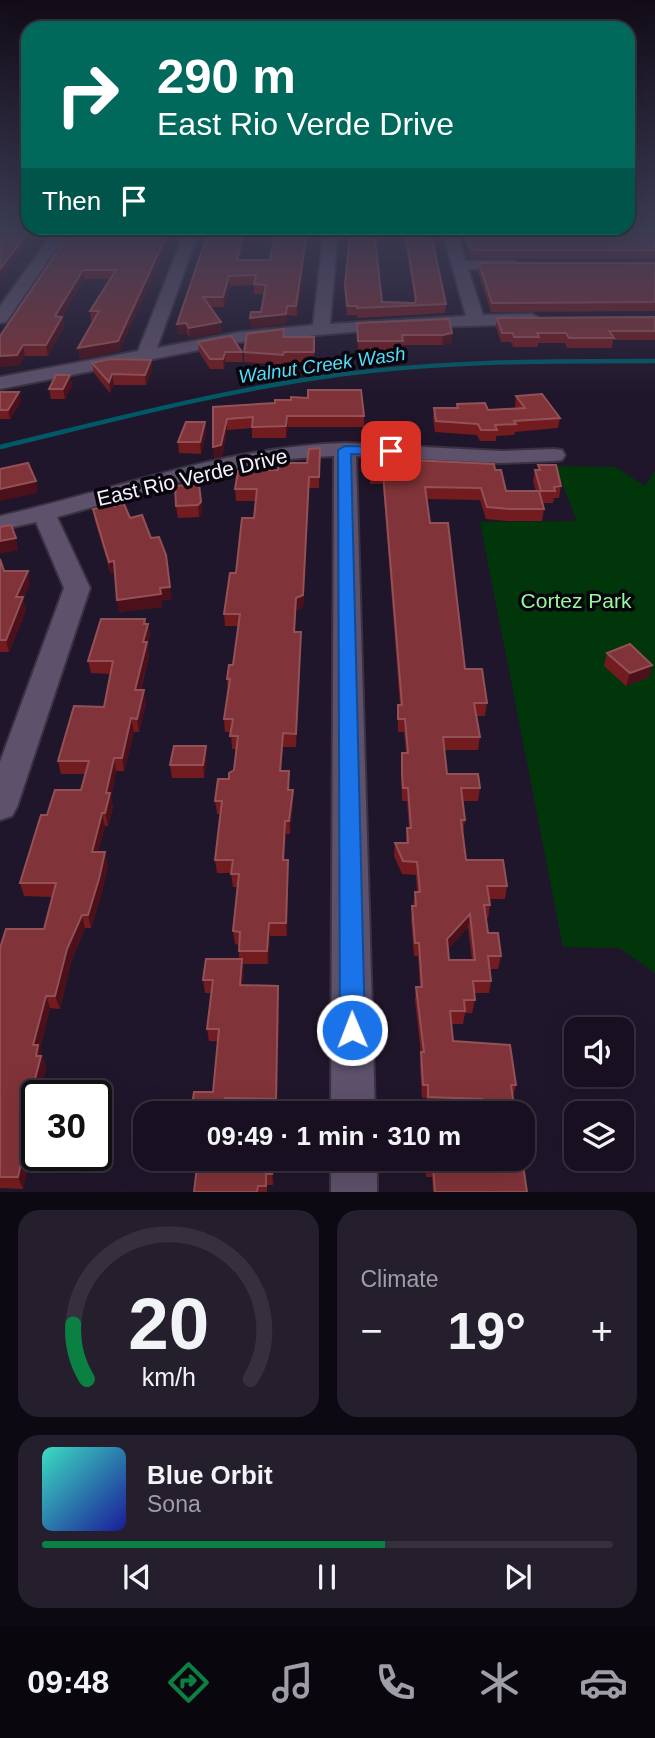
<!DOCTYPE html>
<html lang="en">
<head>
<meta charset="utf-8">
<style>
  body { margin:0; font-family:Arial,sans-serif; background:#251e2d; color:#f1f3f6; height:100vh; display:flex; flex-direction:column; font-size:26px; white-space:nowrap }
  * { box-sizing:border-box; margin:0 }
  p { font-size:23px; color:#9f9da5 }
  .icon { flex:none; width:38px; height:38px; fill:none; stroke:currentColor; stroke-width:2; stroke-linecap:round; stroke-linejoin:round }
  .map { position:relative; height:1192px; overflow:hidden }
  .details { display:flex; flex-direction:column; gap:18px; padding:18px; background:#0d0912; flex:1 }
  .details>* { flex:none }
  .banner { position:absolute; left:21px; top:21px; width:614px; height:214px; border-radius:21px; box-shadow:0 7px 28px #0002,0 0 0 2px #36303e; background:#00695c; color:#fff; overflow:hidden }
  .controls { position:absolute; left:564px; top:1017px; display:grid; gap:14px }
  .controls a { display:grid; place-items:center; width:70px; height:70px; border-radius:14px; background:#181020; box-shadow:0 7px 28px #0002,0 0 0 2px #36303e; font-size:35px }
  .speed { position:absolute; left:21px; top:1080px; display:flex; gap:14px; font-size:35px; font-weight:700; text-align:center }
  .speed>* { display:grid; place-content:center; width:91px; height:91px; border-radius:50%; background:#181020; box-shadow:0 7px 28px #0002,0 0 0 2px #36303e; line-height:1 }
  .speed .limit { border:4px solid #111; border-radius:10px; background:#fff; color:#111 }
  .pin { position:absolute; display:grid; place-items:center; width:60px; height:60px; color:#fff; margin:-30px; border-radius:14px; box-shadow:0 4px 10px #0006 }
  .me { position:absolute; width:77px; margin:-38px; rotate:359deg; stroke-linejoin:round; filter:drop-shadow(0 0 5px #0008) }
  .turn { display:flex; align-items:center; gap:24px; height:147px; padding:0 21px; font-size:32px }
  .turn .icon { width:91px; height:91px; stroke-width:2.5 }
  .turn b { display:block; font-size:49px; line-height:60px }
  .then { display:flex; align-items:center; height:66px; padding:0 21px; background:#0003; gap:14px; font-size:26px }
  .big { font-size:52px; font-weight:700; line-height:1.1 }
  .details .card { flex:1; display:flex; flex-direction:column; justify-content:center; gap:10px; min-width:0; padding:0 24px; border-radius:21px; background:#251e2d }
  .details .dial { align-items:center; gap:0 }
  .dial svg { height:182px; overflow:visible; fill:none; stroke:#36303e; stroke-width:7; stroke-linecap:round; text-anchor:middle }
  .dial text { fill:#f1f3f6; stroke:none }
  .song { display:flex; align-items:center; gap:21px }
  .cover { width:84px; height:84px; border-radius:10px; background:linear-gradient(135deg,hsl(170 70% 55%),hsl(240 70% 35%)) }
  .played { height:7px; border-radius:4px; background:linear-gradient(90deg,#0b8043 60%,#36303e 60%) }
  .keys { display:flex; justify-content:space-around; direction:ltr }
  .heat { display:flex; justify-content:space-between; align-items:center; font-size:38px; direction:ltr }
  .details .tiles { flex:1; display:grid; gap:18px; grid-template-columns:1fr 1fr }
  .card:last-child { grid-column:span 2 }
  .trip { position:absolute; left:133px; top:1101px; width:402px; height:70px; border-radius:21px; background:#181020; box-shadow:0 7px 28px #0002,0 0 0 2px #36303e; font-weight:700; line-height:70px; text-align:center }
  .dock { display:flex; height:112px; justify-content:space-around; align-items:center; background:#0a060d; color:#9f9da5 }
  .dock .icon { width:49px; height:49px }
  .dock .current { color:#0b8043 }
  .dock b { font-size:32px; color:#f1f3f6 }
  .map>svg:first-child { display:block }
  .green { fill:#01360b }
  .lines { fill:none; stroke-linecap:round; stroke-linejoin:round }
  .stream { stroke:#005966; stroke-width:4.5 }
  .minor-casing { stroke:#393242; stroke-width:4 }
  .minor { fill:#5d516b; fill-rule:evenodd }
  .wall { fill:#721c20; fill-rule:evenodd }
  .shaded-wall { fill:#4b101a }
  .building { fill:#803338; stroke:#935157; stroke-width:2; fill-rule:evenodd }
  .route { fill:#1a73e8; stroke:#114b97; stroke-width:2 }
  .labels { text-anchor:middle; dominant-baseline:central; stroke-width:7; stroke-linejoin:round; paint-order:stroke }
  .far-water-label { font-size:19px; font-style:italic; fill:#51def8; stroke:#08050d }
  .street-label { font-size:21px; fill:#f7f1fe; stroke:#08050d }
  .park-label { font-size:21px; fill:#96f89d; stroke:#08050d }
</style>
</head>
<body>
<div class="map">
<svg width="655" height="1192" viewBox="0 0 655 1192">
  <rect width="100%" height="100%" fill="#20162b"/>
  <path class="green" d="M555 466 616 467 645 486 655 471V973L619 948 563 947 480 522 577 521Z"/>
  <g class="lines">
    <path class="stream" d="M0 447C105 422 209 394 316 378 428 361 542 361 655 361"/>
    <g class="minor-casing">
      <path id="minor" d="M55 230H69L6 322 0 323V306Z
        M324 230H338L330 324 466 316 442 230H456L465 261H514L521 265 514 269H468L483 315 532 314 540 319 532 324 397 328 240 342 0 389V377L138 351 182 239 189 235 196 239 157 348 240 332 313 325Z
        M346 443 501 451 554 449 562 450 565 455 562 460 554 461 501 463 356 456 375 1113H331L334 456C239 458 148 493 57 517L90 588 17 807 12 816 0 820V762L64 588 36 522 0 530V516C115 490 227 446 346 443Z
        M331 1158H377V1192H331Z"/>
    </g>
    <use href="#minor" class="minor"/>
  </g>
  <path class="wall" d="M72 230H183L173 233 119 351 80 359 78 348 94 321H91L90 311 110 279H84L62 317 64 327 48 356H25L19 365 0 367Z
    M201 230H309L297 316 287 315 286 324 251 328 250 318 261 312 264 294H254V285L230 286 224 307H210L222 332 190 338 187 333 178 334 209 232ZM275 235 270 260H240L245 239Z
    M349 230H430L446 304 445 313 357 318V315H347L345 285 349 246ZM379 238H404L415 303 382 302 375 239 379 241Z
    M461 230H655V259L474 258 470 257Z
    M479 263H655V311L491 312 478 272Z
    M655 317V340H613L612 348H567L565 343H538V347H513L511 342H501L496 327 497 318Z
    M357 323 452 333V343L442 345H403L402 351H358Z
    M284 337H314V362H284V365L244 362V352Z
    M198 342 242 352 243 362H225L224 369H210L199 352Z
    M151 360 152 370 146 385H114L110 393 94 373 92 363Z
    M70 375 72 386 65 399H51L49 389Z
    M0 392 21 401 10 419H0Z
    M516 396 560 418 558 428 515 432 514 435 496 436V441H480L477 435 435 432 433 419 434 408H456L457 404 488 410 516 408 515 406Z
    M213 407 364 416V427H288L286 438H252V428L227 430 222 456 214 458Z
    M205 422 206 433 201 454 179 453 178 442Z
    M320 448 319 488H309L303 608 296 610 295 632H301V645L296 747H283L281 771H289V790H293V803L290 834H286L284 860H288V873L287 936H270L268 964H243L244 972 242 985 278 986 279 999 277 1111H226L213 1092 218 1041H209L207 1029 212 993H205L203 980 239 959V945L235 944 233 931 238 887H233L231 873H217L215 860 220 814H217L215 801 234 770 236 749H232L231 732H225L224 719 228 691 227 679 233 665 238 626H225L224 614 236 573 254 518 256 501H236L235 489 278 470 307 463Z
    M370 458 495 470 506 491H536L533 481 535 470H538V465L561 486 559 498H554L553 503H542L544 509 542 521H508L486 519 480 500 427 499 430 523 465 669 487 703 485 716H476L480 737 478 750H444L447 774 480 788 478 801H463L465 820 463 833 466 860 507 886 505 899H489L490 905 488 918H486L488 933 501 956 498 969H490L491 981 489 993H474L475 1000 472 1013H465L463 1024H451L453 1041 516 1085 513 1097 515 1113H480L479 1112 427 1110 426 1098H422L420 1065 421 1054 415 1000 416 987H420L418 956H414L411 919 415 892H417L416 875 402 874 394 856 395 843H406L407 828H409L407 801H402L401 766 402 753H406L404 732H398V705H400L383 484H370ZM468 927 472 960H449L448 949Z
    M199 484 202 514 199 517 178 518 176 506Z
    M93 509 130 518 172 599 162 600V607L119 612 115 573 111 574 95 521Z
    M0 559 4 571 30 583 23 600 26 610 9 652H0Z
    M145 619 146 624H148L150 636 147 644 149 655 141 690 146 703 139 732H134L124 771H116L111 797 113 807 108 826H105L98 852 108 865 102 892 91 928H85L71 962 60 1009 50 1008 40 1049 46 1068 36 1109 23 1189 0 1188V948L44 929 52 897 24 896 20 883 47 815 81 790 85 774H61L58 761 104 707 110 674 91 673 88 661Z
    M607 653 652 665 649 677 626 686 604 666Z
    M207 759 204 778H172L170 765Z
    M274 1158 273 1185H267V1192H194Z
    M425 1158H522L527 1192H433L432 1177H426Z"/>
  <path class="shaded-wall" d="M30 230H38L0 280V269Z
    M169 230H183L173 233 119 351 80 359 78 348Z
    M244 230H277V235L245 239 238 269 237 260Z
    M307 230H309L297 316 296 306Z
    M83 270 84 279 62 317 64 327 48 356 46 345 55 316Z
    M229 276 230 286 224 307 223 297Z
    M287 306 286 324 251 328 250 318Z
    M221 322 222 332 190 338 189 328Z
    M186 323 187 333 178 334 177 324Z
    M452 333V343L442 345 443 335Z
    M23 345 25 356 19 365 0 367V356Z
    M225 352V362L224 369 223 359Z
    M151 360 152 370 146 385 145 375Z
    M112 374 114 385 110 393 109 382Z
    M70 375 72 386 65 399 63 389Z
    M19 392 21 401 10 419 8 410Z
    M287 416 288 427 286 438V426Z
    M227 419V430L222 456 214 458 213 447Z
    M205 422 206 433 201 454 200 442Z
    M309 477 303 608 296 610 295 645 296 598Z
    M36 481 38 493 0 501V489Z
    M201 502 202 514 199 517 198 505Z
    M16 538 18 550 0 554V541Z
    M114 561 116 573 111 574 109 562Z
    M28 571 30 583 23 600 26 610 9 652 6 640 16 597Z
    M170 587 172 599 162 600V607L119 612 117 600 160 588Z
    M145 619 147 628 148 624 150 636 147 644 149 655 137 703 135 690Z
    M301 632V645L296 747V734Z
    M652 665 649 677 626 686 630 673Z
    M144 690 146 703 139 732 137 719Z
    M131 718 134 732 124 771 122 758Z
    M283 733V747L280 784V771Z
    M206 746 207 759 204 778 203 765Z
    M114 758 116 771 111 797 113 807 108 826 105 813 106 793Z
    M293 790V803L290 834 289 821Z
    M102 813 105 826 95 865 92 852Z
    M285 821 286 834 284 873 283 860Z
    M105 852 108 865 102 892 91 928 88 915Z
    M288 860V873L287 936 286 923Z
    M470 914 468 927 445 952 447 939Z
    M82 915 85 928 71 962 60 1009 55 996 67 949Z
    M269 923 270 936 268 964 267 951Z
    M242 959 244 972 241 998 240 985Z
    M278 986 279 999 277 1111 276 1099Z
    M46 996 50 1008 40 1049 46 1068 39 1096H37L36 1109 37 1112V1129L23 1189 18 1177 28 1106 33 1045Z
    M225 1098 226 1111V1113H223Z
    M273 1158H274L273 1185 272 1174Z"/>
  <path class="building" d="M0 230H30L0 269Z
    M72 230H169L118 341 78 348 99 311H90L116 270H83L55 316 62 317 46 345H23L17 355 0 356V336Z
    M209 230H244L237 260H270L276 230H307L296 306H287L286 314 250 318 251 312H261L266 285 254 284 256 275 229 276 223 297H203L221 322 189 328 186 323 177 324Z
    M349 230H374L382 302 415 303 416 298 405 230H430L446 304 357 308V306H347L345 285 349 244Z
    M464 230H655V250H475L471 248Z
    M479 263H655V302L492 303Z
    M655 317V331H609L614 338H569L566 333H537L539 337H514L513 333H502L497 318Z
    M449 319 452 333 443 335H402L403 341H358L357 323Z
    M284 329 283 337H314V352H284L283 355 244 352 247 334Z
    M231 336 242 352H225L223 359H210L198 342Z
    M110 359 151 360 145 375 112 374 109 382 92 363Z
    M56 375H70L63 389H49Z
    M308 390H361L364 416H287L286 426 252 427 253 417 227 419 221 445 213 447V407L275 403V400H291V397L308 398Z
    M0 392H19L8 410H0Z
    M542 394 560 418 514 421 516 424 495 425 497 430H481L478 424 436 421 434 408H458L457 404 485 403 488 410 525 408 516 396Z
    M186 422H205L200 442H178Z
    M320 448 319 477H309L303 595 296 598 294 632H301L296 734 283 733 280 771H289L288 790H293L289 821H285L283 860H288L286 923H269L267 951H239L240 932 233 931 239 874H231L233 860H215L222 801H215L218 779H229V773L234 770 238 736H230L233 719H224L230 679H227L229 665H233L240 614H224L230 573H236L242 518H254L257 489H235L238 471 278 470 279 463H307L309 449Z
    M370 458 494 464 495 470H501L506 491H539L544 509H510L487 507 481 488 425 487 430 523H448L465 669H482L487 703H474L480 737H443L447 774H478L480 788H461L465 820H461L466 860H503L507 886H487L490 905H484L488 933H498L501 956H488L491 981H473L475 1000H464L465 1011H450L453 1041 510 1045 516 1085H511L515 1113H484L482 1099 428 1097V1085H423L421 1052H424L416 987H422L419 943H415L412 906H416L415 892H420L417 862 403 861 395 843H408L407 828H411L408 788H403L402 773V753H408L405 719H398V705H402L383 473H371ZM470 914 475 960H449L447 939Z
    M28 463 36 481 0 489V469Z
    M538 465H556L561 486 554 487 555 491H541L535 470H540Z
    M199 484 201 502 198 505 176 506 175 486Z
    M124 504 130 518 142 515 151 538 159 537 166 555 170 587 160 588 161 594 117 600 114 561 109 562 93 509Z
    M11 525 16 538 0 541V527Z
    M0 559 4 571H28L16 597H23L6 640H0Z
    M101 619H145L144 624H148L143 642H147L135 690H144L137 719 131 718 122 758H114L106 793H110L105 813H102L92 852H105L99 879 88 915H82L67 949 55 996H46L33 1045H38L36 1056H41L28 1106H34L18 1177H0V948L6 929H44L56 883H20L41 815H47L55 790H81L89 761H58L74 706 104 707 113 661H88Z
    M630 644 652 665 630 673 607 653Z
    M174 746H206L203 765H170Z
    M206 959H242L240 985 278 986 276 1099 225 1098 223 1113H191L194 1092H213L219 1029H207L213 980H203Z
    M198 1158H273L272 1174H266V1186H258L257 1192H194Z
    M428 1158H522L527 1192H435L433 1165H428Z"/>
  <linearGradient id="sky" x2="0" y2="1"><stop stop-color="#120c18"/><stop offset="0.58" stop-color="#3c3c55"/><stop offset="1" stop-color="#3c3c55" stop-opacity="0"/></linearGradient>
  <rect width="655" height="397" fill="url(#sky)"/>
  <path class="route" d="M345 446 391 447 397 451 391 455 351 454 365 1030 361 1039 352 1042 343 1039 340 1030 338 450Z"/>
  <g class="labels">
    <g class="far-water-label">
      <text transform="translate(322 365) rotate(-8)">Walnut Creek Wash</text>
    </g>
    <g class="street-label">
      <text transform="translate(192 477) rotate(-13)">East Rio Verde Drive</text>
    </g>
    <g class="park-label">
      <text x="576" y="600">Cortez Park</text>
    </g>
  </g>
</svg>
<div class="controls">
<a><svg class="icon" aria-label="sound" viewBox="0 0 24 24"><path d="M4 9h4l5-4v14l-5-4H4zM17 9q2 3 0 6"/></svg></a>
<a><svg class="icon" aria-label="layers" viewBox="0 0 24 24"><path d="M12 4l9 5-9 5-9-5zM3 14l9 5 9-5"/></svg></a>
</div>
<div class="speed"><div class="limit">30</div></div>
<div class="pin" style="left:391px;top:451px;background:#d93025"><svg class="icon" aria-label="arrive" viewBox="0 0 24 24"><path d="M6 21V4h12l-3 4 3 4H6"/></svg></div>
<svg class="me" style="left:352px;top:1030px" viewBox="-20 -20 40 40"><circle r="17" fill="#1a73e8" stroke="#fff" stroke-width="3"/><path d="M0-11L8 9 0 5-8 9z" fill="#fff"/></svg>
<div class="trip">09:49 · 1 min · 310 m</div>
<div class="banner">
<div class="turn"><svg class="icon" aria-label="right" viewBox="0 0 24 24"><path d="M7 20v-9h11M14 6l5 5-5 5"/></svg><div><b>290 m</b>East Rio Verde Drive</div></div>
<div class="then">Then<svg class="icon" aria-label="arrive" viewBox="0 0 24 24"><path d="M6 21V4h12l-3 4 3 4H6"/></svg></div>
</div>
</div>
<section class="details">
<div class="tiles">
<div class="card dial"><svg viewBox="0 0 100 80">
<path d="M14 69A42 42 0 1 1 86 69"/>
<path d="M14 69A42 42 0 0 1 8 45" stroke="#0b8043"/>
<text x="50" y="56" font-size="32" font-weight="700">20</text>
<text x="50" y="72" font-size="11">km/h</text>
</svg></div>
<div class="card"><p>Climate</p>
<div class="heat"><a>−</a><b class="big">19°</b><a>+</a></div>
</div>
<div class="card">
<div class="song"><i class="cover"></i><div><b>Blue Orbit</b><p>Sona</p></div></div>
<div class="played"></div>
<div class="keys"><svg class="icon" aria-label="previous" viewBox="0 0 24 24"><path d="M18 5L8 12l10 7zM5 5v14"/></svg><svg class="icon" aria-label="pause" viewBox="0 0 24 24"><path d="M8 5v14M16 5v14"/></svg><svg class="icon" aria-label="next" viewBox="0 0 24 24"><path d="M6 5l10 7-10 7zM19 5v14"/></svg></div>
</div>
</div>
</section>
<nav class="dock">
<b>09:48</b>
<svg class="icon current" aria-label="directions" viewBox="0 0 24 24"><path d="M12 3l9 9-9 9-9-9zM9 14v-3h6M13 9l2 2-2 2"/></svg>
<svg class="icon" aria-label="music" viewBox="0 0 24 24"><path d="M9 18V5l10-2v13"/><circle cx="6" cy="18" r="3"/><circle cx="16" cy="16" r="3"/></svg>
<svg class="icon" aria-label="phone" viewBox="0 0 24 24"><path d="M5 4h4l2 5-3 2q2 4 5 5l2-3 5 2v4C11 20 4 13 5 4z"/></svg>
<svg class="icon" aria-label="climate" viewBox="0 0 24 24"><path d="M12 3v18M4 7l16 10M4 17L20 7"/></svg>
<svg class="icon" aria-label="car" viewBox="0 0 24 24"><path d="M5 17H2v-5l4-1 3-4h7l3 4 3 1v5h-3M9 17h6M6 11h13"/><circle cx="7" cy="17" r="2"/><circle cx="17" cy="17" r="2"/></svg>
</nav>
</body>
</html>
